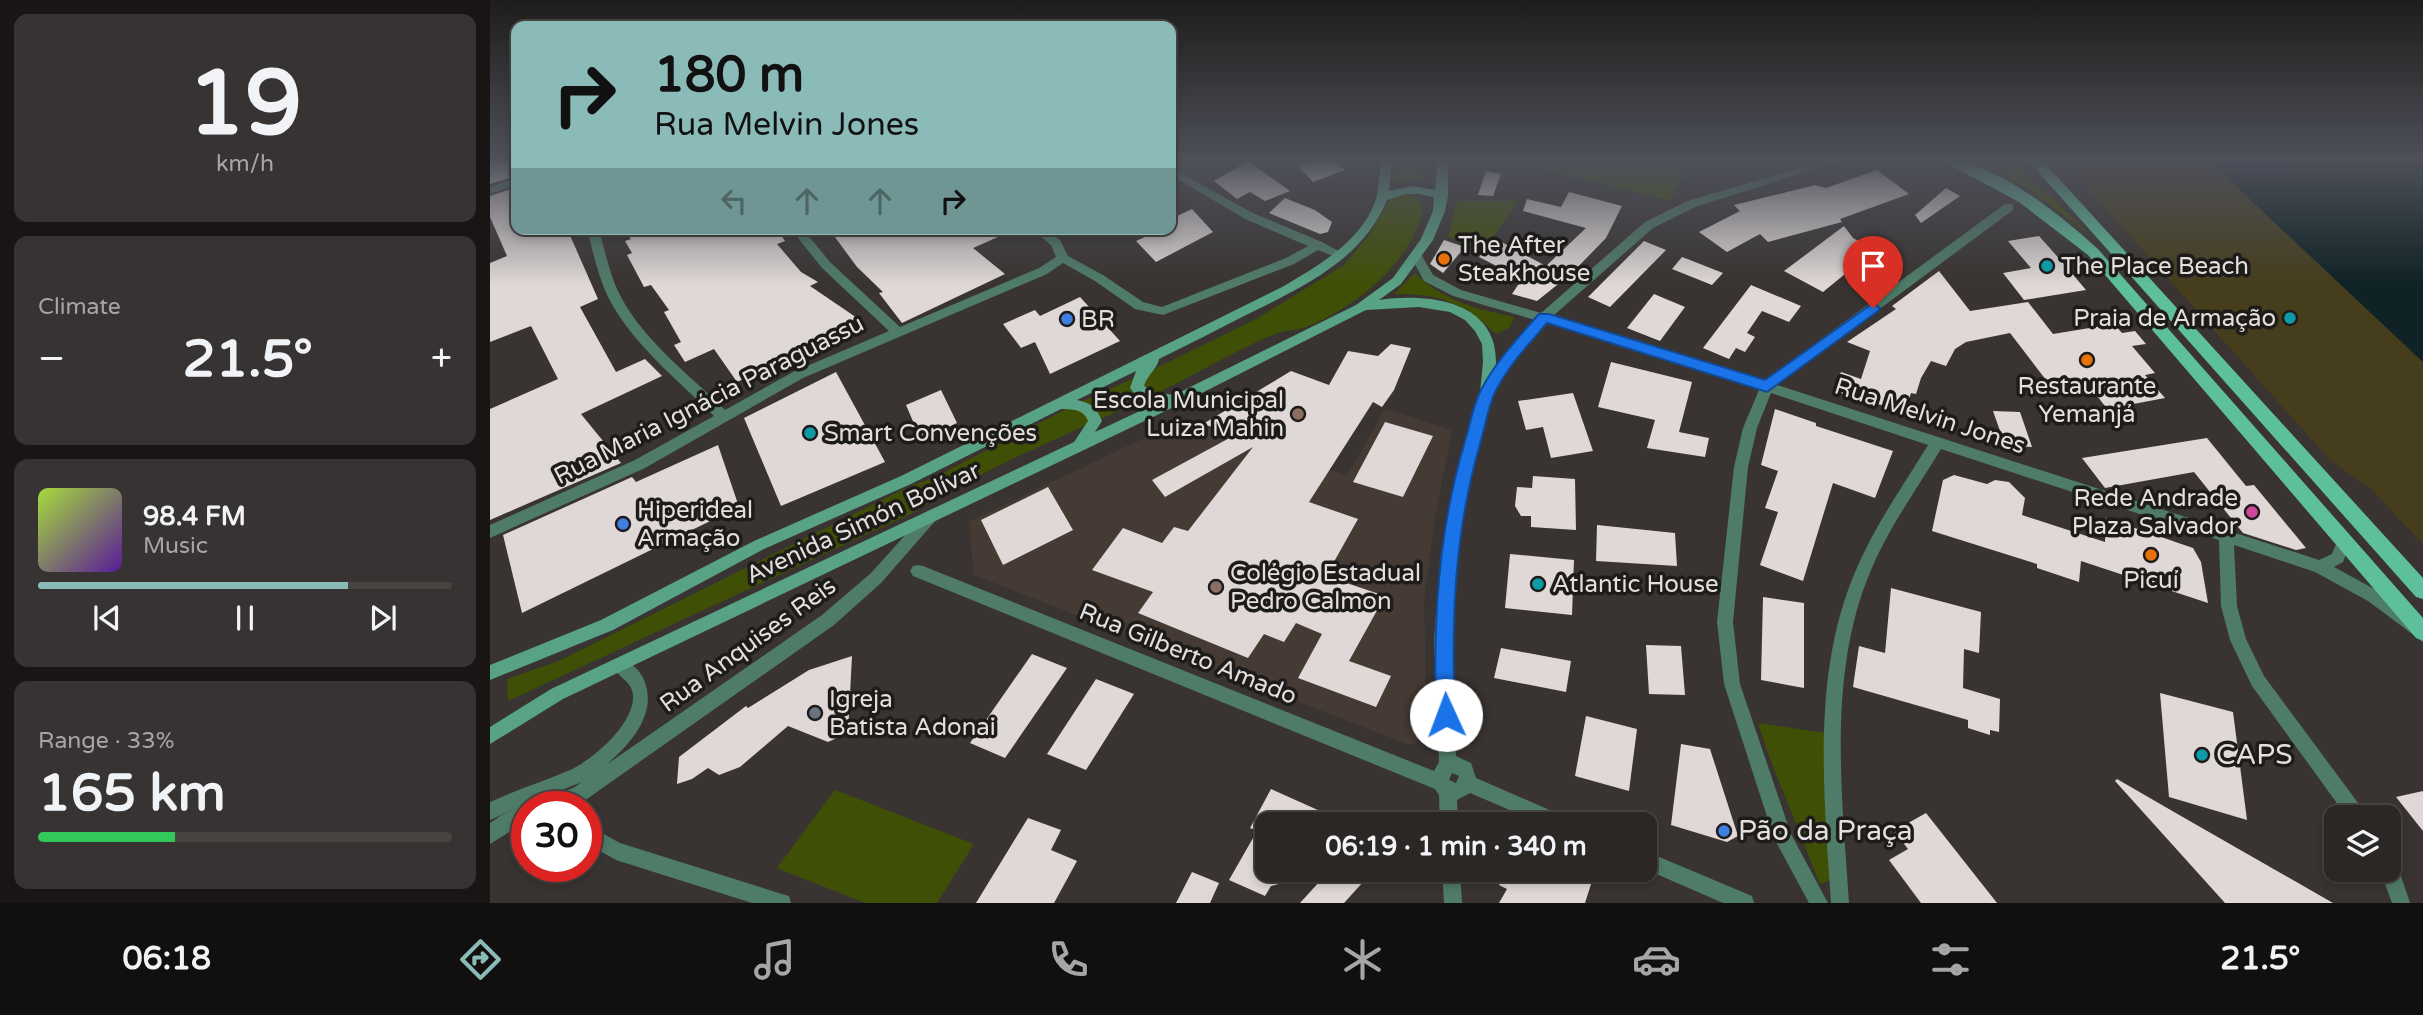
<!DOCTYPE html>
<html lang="en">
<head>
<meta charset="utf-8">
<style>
  body { margin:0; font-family:"Varela Round",sans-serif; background:#373332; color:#f1f3f6; height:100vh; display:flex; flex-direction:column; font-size:26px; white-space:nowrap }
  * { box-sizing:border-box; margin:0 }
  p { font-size:23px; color:#a6a5a7 }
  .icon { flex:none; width:38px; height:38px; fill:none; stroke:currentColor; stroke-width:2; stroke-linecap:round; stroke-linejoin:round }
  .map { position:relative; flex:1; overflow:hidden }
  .panel { display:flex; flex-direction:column; gap:14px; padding:14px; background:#181514; width:490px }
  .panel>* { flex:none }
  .hud { position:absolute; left:21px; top:21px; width:665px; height:214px; border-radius:14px; box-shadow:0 4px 10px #0003,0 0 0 2px #474442; background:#8bbbb9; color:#111; overflow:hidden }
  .controls { position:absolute; left:1834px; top:805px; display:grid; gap:14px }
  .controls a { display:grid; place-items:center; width:77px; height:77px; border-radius:14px; background:#2b2725; box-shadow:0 4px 10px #0003,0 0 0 2px #474442; font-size:35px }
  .speed { position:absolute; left:21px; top:791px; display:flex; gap:14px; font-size:35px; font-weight:700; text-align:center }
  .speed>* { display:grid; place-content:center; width:91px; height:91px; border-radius:50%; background:#2b2725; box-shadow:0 4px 10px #0003,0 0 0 2px #474442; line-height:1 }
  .speed .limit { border:10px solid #d22; background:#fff; color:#111 }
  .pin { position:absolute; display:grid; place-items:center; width:60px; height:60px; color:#fff; margin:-72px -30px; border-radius:50% 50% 50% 0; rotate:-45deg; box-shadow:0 0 7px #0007 }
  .pin .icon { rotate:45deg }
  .me { position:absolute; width:77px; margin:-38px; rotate:358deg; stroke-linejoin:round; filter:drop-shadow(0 0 5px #0008) }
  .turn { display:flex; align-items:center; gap:24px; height:147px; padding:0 28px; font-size:32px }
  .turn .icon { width:91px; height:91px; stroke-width:2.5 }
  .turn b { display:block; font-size:49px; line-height:60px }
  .lanes { display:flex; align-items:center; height:66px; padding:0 28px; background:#0003; justify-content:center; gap:35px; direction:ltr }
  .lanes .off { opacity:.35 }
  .big { font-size:52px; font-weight:700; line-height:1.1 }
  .panel .widget { flex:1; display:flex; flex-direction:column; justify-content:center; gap:10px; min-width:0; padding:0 24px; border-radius:14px; background:#373332 }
  .panel .dial { align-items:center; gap:0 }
  .dial b { font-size:91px; line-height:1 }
  .song { display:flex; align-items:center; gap:21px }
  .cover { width:84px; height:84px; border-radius:10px; background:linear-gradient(135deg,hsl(80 70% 55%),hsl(270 70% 35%)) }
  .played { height:7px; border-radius:4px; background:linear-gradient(90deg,#8bbbb9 75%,#474442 75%) }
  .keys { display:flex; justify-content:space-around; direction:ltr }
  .heat { display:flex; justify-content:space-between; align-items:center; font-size:38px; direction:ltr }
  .charge { height:10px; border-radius:5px; background:linear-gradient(90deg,#34c759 33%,#474442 0) }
  .trip { position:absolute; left:765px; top:812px; width:402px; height:70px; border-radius:14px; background:#2b2725; box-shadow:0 4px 10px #0003,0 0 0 2px #474442; font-weight:700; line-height:70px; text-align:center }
  .tabs { display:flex; height:112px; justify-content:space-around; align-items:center; background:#11100f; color:#a6a5a7 }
  .tabs .icon { width:49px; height:49px }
  .tabs .current { color:#8bbbb9 }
  .tabs b { font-size:32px; color:#f1f3f6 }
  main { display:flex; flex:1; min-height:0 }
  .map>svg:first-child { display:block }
  .built { fill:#453b34 }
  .green { fill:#404f06 }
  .sand { fill:#453d1c }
  .water { fill:#0f2225 }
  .building { fill:#dfd8d6 }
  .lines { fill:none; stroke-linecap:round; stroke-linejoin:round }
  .street { fill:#4f7b69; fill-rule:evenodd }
  .secondary { fill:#58a285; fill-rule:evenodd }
  .primary { fill:#5ec09b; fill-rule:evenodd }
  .route { fill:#1a73e8; stroke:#114b97; stroke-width:2 }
  .food-dot { fill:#e8710a; stroke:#1e1c1b; stroke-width:2.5 }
  .culture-dot { fill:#0f9aa8; stroke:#1e1c1b; stroke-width:2.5 }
  .shop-dot { fill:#3f7fe0; stroke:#1e1c1b; stroke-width:2.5 }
  .education-dot { fill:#8d6e63; stroke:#1e1c1b; stroke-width:2.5 }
  .hotel-dot { fill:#d1479c; stroke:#1e1c1b; stroke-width:2.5 }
  .worship-dot { fill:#6b7280; stroke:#1e1c1b; stroke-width:2.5 }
  .labels { text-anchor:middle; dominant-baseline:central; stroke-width:7; stroke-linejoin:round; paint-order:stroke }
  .poi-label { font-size:24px; fill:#e2dfdd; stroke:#1e1c1b; text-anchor:start }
  .street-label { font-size:24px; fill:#e2dfdd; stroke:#1e1c1b }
  .near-poi-label { font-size:28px; fill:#e2dfdd; stroke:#1e1c1b; text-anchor:start }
</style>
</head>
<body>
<main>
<section class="panel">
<div class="widget dial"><b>19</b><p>km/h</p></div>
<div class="widget"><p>Climate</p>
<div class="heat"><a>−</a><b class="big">21.5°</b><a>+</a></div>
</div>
<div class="widget">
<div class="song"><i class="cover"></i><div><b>98.4 FM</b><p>Music</p></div></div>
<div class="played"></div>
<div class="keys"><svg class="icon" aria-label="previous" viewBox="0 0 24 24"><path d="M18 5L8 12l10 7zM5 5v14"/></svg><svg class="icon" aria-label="pause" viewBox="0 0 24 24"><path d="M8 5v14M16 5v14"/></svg><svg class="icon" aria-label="next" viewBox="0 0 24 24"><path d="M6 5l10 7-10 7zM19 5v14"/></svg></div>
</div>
<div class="widget"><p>Range · 33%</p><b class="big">165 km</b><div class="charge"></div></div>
</section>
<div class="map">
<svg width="1933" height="903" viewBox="0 0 1933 903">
  <rect width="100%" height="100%" fill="#393431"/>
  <path class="built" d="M895 409 962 430 945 517 934 600 937 738 920 745 484 575 479 522 694 419 857 476Z"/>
  <path class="green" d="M908 159H935L933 183 926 180 901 183Z
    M1012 159H1200L1180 201Z
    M1482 159H1522L1600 235 1540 190Z
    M919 193C932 198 935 212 929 224 908 272 867 305 819 326 809 330 798 330 788 333 777 337 765 343 754 348 722 364 691 382 659 397 581 434 498 465 425 512L18 701 17 679 71 660 414 489 449 475 584 405 660 371 768 318 854 265 880 234 900 199Z
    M967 201H1028L995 249 958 237Z
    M925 273C953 301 987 309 1024 317L1020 327 1006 334C974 303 949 293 904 294Z
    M1268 723 1335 733 1341 880 1330 884 1279 756Z
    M345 790 484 844 447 903H375L287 868Z"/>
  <path class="sand" d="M1571 159H1717L1933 362V544L1880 488 1840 460Z"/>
  <path class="water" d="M1717 159H1933V362Z"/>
  <path class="building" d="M0 159H18L22 170 18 172 19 178 0 184Z
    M826 159H844L855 170 823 182 808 166Z
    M758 161 800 191 775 201 760 192 747 199 724 181Z
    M1387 170 1419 194 1350 219 1352 222 1278 242 1270 234 1237 252 1209 232 1250 211 1244 205 1325 185 1336 188Z
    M996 171 1011 174 1003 196 988 195Z
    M1456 188 1470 196 1431 223 1425 215Z
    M21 189 26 212V229H72L74 235 79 233 108 299 90 307 126 372 155 359 172 376 91 414 131 463 0 520V409L68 379 41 326 0 342V263L17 256 0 217V196Z
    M1079 192 1132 206 1116 238 1082 273 1047 301 1022 294 1032 279 989 257 1004 238 1056 266 1096 228 1033 211 1037 199 1071 207Z
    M795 198 825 210 842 222 838 232 830 234 779 213Z
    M702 209 723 232 666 262 646 241 672 229H681L685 217Z
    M1354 226 1363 238 1390 252 1371 268 1366 265 1333 292 1294 271Z
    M134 229H287L295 241 287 244 311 272 328 282 320 286 373 322 247 382 224 349 195 362 184 345 191 342 174 312 179 310 161 285 154 287 137 255 142 253 135 241 141 239Z
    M339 229H526L483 248 515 274 412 323 389 293 393 292 367 267Z
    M1549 236 1574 264 1596 290 1534 300 1513 273 1541 268 1518 241Z
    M954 240 975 247 953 273 940 264Z
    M1154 241 1176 250 1120 307 1098 297Z
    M1192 257 1200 260 1233 273 1222 285 1182 269Z
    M1449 271 1480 311 1538 302 1563 334 1624 324 1632 333 1645 331 1656 344 1642 346 1665 373 1655 375 1675 398 1617 409 1602 389 1580 393 1568 378 1556 380 1520 333 1476 342 1465 349 1456 366 1441 361 1431 378 1426 394 1421 393 1415 412 1344 391 1351 372 1371 379 1380 351 1357 342 1406 309 1402 306Z
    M1261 285 1311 306 1299 322 1272 311 1257 333 1265 337 1255 352 1246 348 1239 359 1213 348Z
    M1164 294 1195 307 1170 341 1137 328Z
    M590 297 630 341 560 374 545 342 531 348 513 324 545 310 550 316Z
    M901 344 921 348 904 390 892 407 883 402 819 502 868 519 836 576 895 596 859 661 901 676 886 707 808 678 832 634 806 623 794 642 774 634 758 658 648 613 663 592 602 570 633 528 672 543 684 527 698 531 763 447 675 497 662 480 745 435 713 424 801 371 839 385 858 351 888 356Z
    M1121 362 1202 382 1189 432 1219 438 1215 457 1157 448 1165 420 1108 407Z
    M346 372 395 462 291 506 254 418Z
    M451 390 467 423 431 440 416 405Z
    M1083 393 1103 451 1061 458 1053 427 1036 430 1028 401Z
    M1285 409 1326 423V426L1403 451 1385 498 1343 483 1313 581 1270 565 1288 512 1275 508 1288 471 1271 465Z
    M1503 411 1530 412 1542 447 1515 445Z
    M895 422 943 436 913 497 863 482Z
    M1717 438 1756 486 1764 485 1816 548 1806 550 1753 533 1704 472 1615 488 1592 458Z
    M228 445 249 507 32 613 13 535 142 477 146 482Z
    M1464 475 1497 484 1505 480 1519 482 1535 498 1532 515 1615 542 1616 518 1703 548 1711 562 1718 603 1591 561 1589 582 1547 568V564L1442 531 1453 480Z
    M1043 476 1085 479 1086 530 1041 527V516H1031L1025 506 1027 487 1042 488Z
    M558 487 583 530 513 565 491 520Z
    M1107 525 1185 533 1187 566 1106 561Z
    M1020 554 1084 560 1082 615 1015 608Z
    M1401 588 1491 612 1489 653 1474 649 1473 688 1510 699 1509 732 1500 730V735L1478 728V720L1363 687 1369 646 1395 653Z
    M1273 597 1314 603V688L1271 680Z
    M1156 645 1191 646 1195 695 1159 694Z
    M1011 648 1081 661 1076 692 1004 678Z
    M542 654 577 668 515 758 480 743Z
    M362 656 358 733 338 742 298 726 250 767 229 775 218 768 202 779 187 784 189 757 256 706 258 708 319 670Z
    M606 679 644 694 596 770 557 754Z
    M1670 693 1743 712 1757 820 1679 797Z
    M1096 716 1147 729 1139 791 1085 776Z
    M1191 744 1220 749 1248 836 1237 842 1181 825Z
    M1627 779 1691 816 1843 903H1735L1625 781Z
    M781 789 859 824H777V870H805L789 884 781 886 775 896 739 880 767 831 760 828Z
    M1933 791V831L1906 797Z
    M1436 813 1507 903H1431L1399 860 1418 849 1404 831Z
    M538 818 571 830 561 850 587 861 564 903H486Z
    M840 870H884L854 903H810Z
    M1016 870H1075L1102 881 1095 903H1009L1017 889 1009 885Z
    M702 872 729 883 720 903H686Z"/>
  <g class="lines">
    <path class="street" d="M1340 159H1356L1205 207 1163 228 1063 316 1137 337 1274 381 1515 204H1523V210L1287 385 1829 560 1842 554 1849 537 1854 535 1859 537 1861 541 1853 562 1844 567 1888 591 1933 626V642L1878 601 1825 572 1744 545 1747 606 1756 639 1774 676 1874 811 1877 817H1857L1762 686 1740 640 1731 606 1729 540 1451 449C1427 489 1399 527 1381 570 1337 673 1352 794 1359 903H1341C1334 794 1321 673 1366 570 1385 525 1413 486 1438 445L1281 393 1267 428 1258 467 1243 622 1250 684 1301 834 1338 903H1319L1284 838 1234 684 1227 622 1244 467 1253 428 1269 390 1128 344 1056 323 1022 364 1004 394 980 475 967 553 960 639 966 756 981 763 986 778 1078 818 1081 824H1052L980 793 967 800 968 824H950L949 795 945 789 423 576 420 571 423 566 428 565 433 566 944 771 949 762 944 639 951 553 966 475 990 393 1012 358 1045 320 963 296 934 281 921 257 923 254H931L943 275 971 290 1051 313 1155 222 1197 201ZM962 773 969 776 966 783 959 780Z
      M681 168 763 213 832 242 856 255 850 259 828 250 804 264 673 315 645 309 605 281 573 263 557 274 313 378 155 468 0 538V525L145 460 224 416C187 379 142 344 118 297 108 276 103 252 97 229H109C115 252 120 276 131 297 154 341 200 375 235 410L303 372 399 331 332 268 301 229H313L340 262 410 327 549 268 566 257 561 245 542 229H556L570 240 578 256 613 275 653 302 672 307 796 258 818 246 755 219 681 175Z
      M26 178V185L0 194V187Z
      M441 510 446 512 448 516 446 520 391 583 344 625 94 801 79 807H37V821L0 844V823L10 816 29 807 0 820V802C26 790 54 781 80 770 104 759 145 723 143 695 142 681 127 677 122 665L124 660 130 658C140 661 150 670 154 680 168 713 141 744 116 765L332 615 381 573 436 512ZM92 782 83 788 45 801 43 806 37 803 33 805Z
      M96 818 102 821 110 832 130 843 292 894 299 896 301 903H262L126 860 96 843Z
      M1155 851 1262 896 1264 903H1233L1155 869Z
      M1899 859 1906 861 1920 903H1902L1890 870H1899Z
      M952 870H970L972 903H954Z"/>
    <path class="secondary" d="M892 159H902L899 191 922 186 945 190 948 159H958V196L955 211 943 240 911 284 889 300C937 293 1008 300 1006 364 1006 374 1006 387 1002 397L997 398 990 393 993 362 992 344 985 331 975 320 960 312 929 307 876 310 690 404 73 699 0 744V727L61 689 584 442 598 421C593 408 582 410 571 409L421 484 274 549 123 630 0 680V665L111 620 264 541 411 476 794 286C829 265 870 242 885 202 890 189 888 173 892 159ZM929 194 944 197 943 211 931 239 903 278 866 305 684 395 664 392 654 386C657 375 668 368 669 359 699 344 729 329 760 313 813 287 873 259 897 200L915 194ZM646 371 640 388C646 397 657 402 667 403L605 432 612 421C607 408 601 403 587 400Z"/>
    <path class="primary" d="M1449 159C1502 158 1570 215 1608 249L1933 618V641L1926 638 1598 255 1529 202Z
      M1537 159H1551L1933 578V599L1926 597Z"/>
  </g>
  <linearGradient id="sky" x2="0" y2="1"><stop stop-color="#1f1d1b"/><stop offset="0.56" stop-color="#4e505a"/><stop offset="1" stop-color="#4e505a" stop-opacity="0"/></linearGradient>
  <rect width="1933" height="285" fill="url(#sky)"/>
  <path class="route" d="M1383 303 1390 308 1388 311 1277 392 1057 323C1038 345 1018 366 1005 392 998 407 995 427 990 444 964 534 961 622 965 715L962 722 956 724 949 722 946 715C943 621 948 532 975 441 980 425 983 405 991 390 1006 361 1028 338 1049 314H1059L1275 380Z"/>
  <g class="food-dot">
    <circle cx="954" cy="259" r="7"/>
    <circle cx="1597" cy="360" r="7"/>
    <circle cx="1661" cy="555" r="7"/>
  </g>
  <g class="culture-dot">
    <circle cx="1557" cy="266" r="7"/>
    <circle cx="1800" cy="318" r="7"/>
    <circle cx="320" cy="433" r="7"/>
    <circle cx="1048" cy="584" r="7"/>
    <circle cx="1712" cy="755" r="7"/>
  </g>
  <g class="shop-dot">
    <circle cx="577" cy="319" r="7"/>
    <circle cx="133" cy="524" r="7"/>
    <circle cx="1234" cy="831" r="7"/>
  </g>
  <g class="education-dot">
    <circle cx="808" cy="414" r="7"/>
    <circle cx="726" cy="587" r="7"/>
  </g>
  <circle class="hotel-dot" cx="1762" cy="512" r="7"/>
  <circle class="worship-dot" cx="325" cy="713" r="7"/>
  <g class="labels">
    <g class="poi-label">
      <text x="968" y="245">The After<tspan x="968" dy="28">Steakhouse</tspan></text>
      <text x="1571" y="266">The Place Beach</text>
      <text x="1786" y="318" text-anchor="end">Praia de Armação</text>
      <text x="591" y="319">BR</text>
      <text x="1597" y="386" text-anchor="middle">Restaurante<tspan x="1597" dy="28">Yemanjá</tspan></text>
      <text x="794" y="400" text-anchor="end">Escola Municipal<tspan x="794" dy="28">Luiza Mahin</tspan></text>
      <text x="334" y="433">Smart Convenções</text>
      <text x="1748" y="498" text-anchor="end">Rede Andrade<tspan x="1748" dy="28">Plaza Salvador</tspan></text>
      <text x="147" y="510">Hiperideal<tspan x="147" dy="28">Armação</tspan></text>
      <text x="740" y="573">Colégio Estadual<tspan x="740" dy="28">Pedro Calmon</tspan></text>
      <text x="1661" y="580" text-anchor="middle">Picuí</text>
      <text x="1062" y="584">Atlantic House</text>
      <text x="339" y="699">Igreja<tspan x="339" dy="28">Batista Adonai</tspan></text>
    </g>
    <g class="street-label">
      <text transform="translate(219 400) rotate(-27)">Rua Maria Ignácia Paraguassu</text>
      <text transform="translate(1440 416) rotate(18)">Rua Melvin Jones</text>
      <text transform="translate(373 523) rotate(-25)">Avenida Simón Bolívar</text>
      <text transform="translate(258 645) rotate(-36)">Rua Anquises Reis</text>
      <text transform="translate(698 654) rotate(22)">Rua Gilberto Amado</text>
    </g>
    <g class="near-poi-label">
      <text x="1726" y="755">CAPS</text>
      <text x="1248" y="831">Pão da Praça</text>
    </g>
  </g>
</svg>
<div class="controls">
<a><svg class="icon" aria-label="layers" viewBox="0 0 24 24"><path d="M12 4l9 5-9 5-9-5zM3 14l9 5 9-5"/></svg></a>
</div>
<div class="speed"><div class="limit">30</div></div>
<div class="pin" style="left:1383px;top:308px;background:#d93025"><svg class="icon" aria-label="arrive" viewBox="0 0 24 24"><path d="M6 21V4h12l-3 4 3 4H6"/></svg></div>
<svg class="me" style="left:956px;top:715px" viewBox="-20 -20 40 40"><circle r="19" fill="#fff"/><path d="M0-13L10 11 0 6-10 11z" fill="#1a73e8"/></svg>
<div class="trip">06:19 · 1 min · 340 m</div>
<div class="hud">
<div class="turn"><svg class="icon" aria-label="right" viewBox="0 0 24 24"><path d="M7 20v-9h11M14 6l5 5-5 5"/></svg><div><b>180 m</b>Rua Melvin Jones</div></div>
<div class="lanes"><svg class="icon off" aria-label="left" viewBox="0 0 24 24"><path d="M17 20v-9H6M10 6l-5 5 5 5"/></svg><svg class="icon off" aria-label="ahead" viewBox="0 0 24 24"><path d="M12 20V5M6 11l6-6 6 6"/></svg><svg class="icon off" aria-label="ahead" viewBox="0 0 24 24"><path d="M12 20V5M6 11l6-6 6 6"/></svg><svg class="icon" aria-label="right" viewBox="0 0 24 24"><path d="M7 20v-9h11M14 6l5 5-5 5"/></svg></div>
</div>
</div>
</main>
<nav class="tabs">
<b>06:18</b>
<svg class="icon current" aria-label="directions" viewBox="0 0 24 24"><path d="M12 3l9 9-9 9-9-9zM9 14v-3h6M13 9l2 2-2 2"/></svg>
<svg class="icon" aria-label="music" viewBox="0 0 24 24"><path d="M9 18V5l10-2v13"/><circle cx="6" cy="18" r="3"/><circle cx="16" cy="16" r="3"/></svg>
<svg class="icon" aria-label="phone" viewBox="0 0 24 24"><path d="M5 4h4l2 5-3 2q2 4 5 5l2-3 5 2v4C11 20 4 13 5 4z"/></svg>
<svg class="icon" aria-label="climate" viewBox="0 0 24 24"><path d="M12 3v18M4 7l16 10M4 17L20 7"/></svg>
<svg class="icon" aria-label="car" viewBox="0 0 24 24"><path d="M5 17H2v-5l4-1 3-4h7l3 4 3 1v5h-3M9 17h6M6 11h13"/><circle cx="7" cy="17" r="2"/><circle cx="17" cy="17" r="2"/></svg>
<svg class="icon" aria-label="filters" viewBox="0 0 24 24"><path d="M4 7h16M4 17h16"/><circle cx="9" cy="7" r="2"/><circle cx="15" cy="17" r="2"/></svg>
<b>21.5°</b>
</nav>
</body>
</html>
